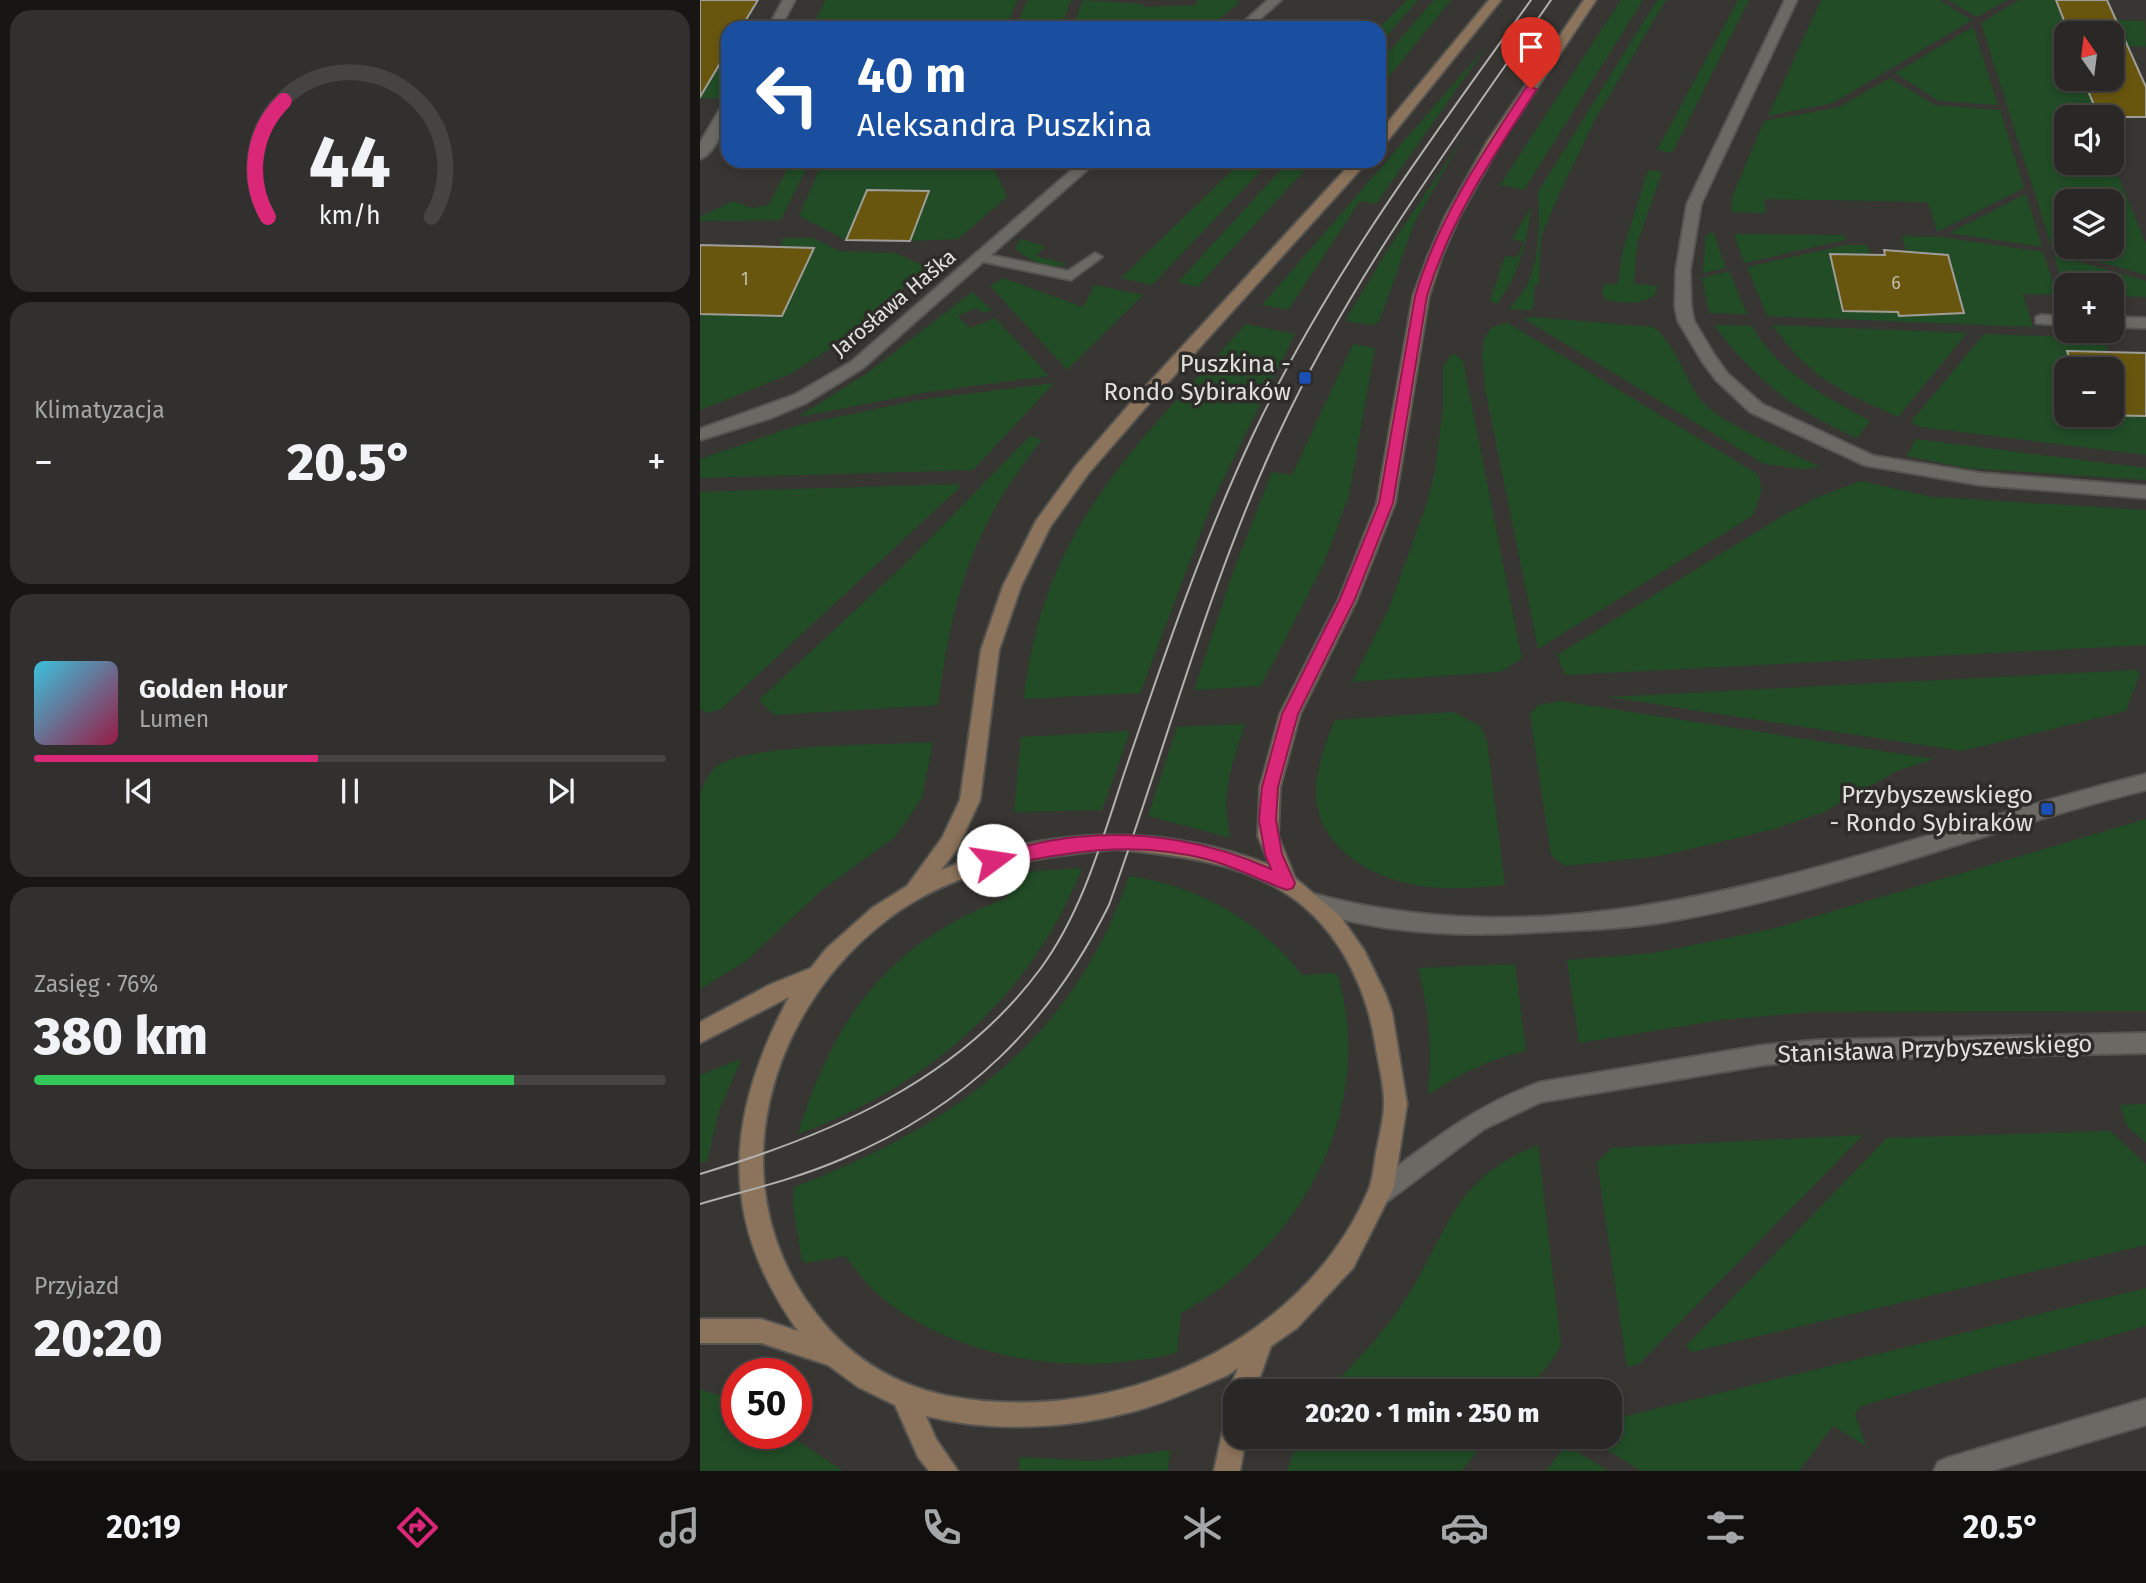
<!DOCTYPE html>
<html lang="pl">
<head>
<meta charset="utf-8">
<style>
  body { margin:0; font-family:"Fira Sans",sans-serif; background:#32302e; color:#f1f3f6; height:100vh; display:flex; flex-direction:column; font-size:26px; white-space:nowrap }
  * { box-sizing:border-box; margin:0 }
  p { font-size:23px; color:#a5a6a7 }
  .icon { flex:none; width:38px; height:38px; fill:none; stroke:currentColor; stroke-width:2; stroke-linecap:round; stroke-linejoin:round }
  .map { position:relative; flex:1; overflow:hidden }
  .drawer { display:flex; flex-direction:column; gap:10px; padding:10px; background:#171615; width:700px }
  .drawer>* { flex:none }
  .top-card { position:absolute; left:21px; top:21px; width:665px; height:147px; border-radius:21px; box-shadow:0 4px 10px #0003,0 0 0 2px #464443; background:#1a4fa0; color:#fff; overflow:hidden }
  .needle { width:46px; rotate:346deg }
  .controls { position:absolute; left:1354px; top:21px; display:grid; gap:14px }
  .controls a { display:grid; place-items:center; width:70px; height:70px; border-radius:14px; background:#2a2826; box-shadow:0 4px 10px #0003,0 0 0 2px #464443; font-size:35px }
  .speed { position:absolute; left:21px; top:1358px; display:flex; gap:14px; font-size:35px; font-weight:700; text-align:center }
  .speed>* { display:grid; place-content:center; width:91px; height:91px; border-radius:50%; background:#2a2826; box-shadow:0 4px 10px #0003,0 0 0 2px #464443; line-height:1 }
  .speed .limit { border:10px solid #d22; background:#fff; color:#111 }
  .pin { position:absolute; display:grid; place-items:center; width:60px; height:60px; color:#fff; margin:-72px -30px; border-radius:50% 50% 50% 0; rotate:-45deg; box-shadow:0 0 7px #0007 }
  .pin .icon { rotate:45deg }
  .me { position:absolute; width:77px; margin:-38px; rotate:76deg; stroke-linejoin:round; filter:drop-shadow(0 0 5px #0008) }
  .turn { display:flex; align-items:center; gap:24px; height:147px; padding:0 21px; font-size:32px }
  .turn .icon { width:91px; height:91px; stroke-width:2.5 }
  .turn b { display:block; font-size:49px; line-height:60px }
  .big { font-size:52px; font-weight:800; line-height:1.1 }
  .drawer .tile { flex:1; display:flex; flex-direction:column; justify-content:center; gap:10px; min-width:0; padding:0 24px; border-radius:21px; background:#32302e }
  .drawer .dial { align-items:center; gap:0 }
  .dial svg { height:182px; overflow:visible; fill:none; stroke:#464443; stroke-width:7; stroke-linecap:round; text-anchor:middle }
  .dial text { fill:#f1f3f6; stroke:none }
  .song { display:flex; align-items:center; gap:21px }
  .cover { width:84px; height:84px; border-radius:10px; background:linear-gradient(135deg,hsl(190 70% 55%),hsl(340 70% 35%)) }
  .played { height:7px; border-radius:4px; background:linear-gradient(90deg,#db2777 45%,#464443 45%) }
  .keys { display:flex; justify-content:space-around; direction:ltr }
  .heat { display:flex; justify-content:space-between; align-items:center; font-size:38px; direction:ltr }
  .charge { height:10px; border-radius:5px; background:linear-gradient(90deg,#34c759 76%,#464443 0) }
  .trip { position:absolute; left:523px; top:1379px; width:399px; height:70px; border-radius:21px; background:#2a2826; box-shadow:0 4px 10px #0003,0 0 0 2px #464443; font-weight:800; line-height:70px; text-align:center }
  .tabs { display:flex; height:112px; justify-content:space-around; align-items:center; background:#11100f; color:#a5a6a7 }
  .tabs .icon { width:49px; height:49px }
  .tabs .selected { color:#db2777 }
  .tabs b { font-size:32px; color:#f1f3f6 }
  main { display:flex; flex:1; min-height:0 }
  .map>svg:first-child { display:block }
  .green { fill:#214c26; fill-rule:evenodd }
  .building { fill:#68560f; stroke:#9f9d98; stroke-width:2 }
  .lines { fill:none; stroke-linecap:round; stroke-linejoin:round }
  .service-casing { stroke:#555451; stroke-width:4 }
  .minor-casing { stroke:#555451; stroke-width:4 }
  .tertiary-casing { stroke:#555451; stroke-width:4 }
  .secondary-casing { stroke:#555451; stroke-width:4 }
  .service { fill:#6a6964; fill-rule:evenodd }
  .minor { fill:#6a6964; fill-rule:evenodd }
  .tertiary { fill:#6a6964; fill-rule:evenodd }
  .secondary { fill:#8c735b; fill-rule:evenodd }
  .tram { stroke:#b1b1ad; stroke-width:2 }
  .route { fill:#db2777; stroke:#8e194d; stroke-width:2 }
  .transit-dot { fill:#1a4fb4; stroke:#2e2c28; stroke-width:2.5 }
  .labels { text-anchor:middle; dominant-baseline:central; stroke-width:7; stroke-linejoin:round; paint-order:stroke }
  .far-number-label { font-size:18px; fill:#c2beaa }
  .far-street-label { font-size:21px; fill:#e0e0dd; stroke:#2e2c28 }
  .poi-label { font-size:24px; fill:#e0e0dd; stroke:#2e2c28; text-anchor:end }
  .street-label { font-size:24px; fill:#e0e0dd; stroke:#2e2c28 }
</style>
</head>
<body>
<main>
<section class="drawer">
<div class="tile dial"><svg viewBox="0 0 100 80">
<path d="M14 69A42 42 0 1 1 86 69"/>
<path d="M14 69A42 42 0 0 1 21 18" stroke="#db2777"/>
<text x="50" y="56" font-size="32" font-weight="700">44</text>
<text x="50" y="72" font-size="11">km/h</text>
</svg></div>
<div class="tile"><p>Klimatyzacja</p>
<div class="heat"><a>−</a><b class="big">20.5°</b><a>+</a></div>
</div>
<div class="tile">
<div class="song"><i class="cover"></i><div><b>Golden Hour</b><p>Lumen</p></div></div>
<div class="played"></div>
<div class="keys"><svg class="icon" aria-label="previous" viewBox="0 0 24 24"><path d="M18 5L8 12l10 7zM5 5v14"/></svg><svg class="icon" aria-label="pause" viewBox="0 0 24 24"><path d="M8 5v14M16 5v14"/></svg><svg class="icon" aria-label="next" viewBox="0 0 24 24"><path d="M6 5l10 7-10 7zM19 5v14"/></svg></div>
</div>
<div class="tile"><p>Zasięg · 76%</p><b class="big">380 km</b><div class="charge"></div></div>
<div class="tile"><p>Przyjazd</p><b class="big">20:20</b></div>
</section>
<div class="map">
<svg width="1446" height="1471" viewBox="0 0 1446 1471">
  <rect width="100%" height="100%" fill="#383632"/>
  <path class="green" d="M125 0H317L307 25H246L243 28 113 26Z
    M327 0H371L363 21 343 28H316Z
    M383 0 443 4V7L496 5 497 0H537L539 3 509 27 374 23Z
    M707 0H718L679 45V28Z
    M734 0H751L679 89V63Z
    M921 0H943L824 190 800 185Z
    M957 0H966L896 118 859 194 841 237 839 284 835 285 833 310 809 309C814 302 822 294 826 287 840 259 840 221 838 192Z
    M1038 0H1049L972 153 957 150Z
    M1121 0H1239L1272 20 1133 103 1068 116Z
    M1248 0H1307L1277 17Z
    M1319 0H1356L1369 33H1367V79H1383L1399 117H1367V163L1412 162 1446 244V275L1352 248 1281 23ZM1367 201H1412V247H1367Z
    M1416 20 1445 21 1446 47 1427 46Z
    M1273 27 1298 105 1239 101 1195 73Z
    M788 44 676 204 660 201 588 310 562 305Z
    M17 70H28V85L22 98H0Z
    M1190 78 1235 105 1300 110 1324 188 1237 232 1228 202 1064 199 1066 213 1031 212 1033 195 1064 121 1139 107Z
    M763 138 715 221 679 322 672 325 645 321 687 251Z
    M91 161H110L81 220 0 221V217L33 201 52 208 69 205Z
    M123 161 275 162 295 171 307 197 258 239 210 241 229 191 167 190 146 240 99 216Z
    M542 161H570L452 285 421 278Z
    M589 161H613L497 287 478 282Z
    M948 170 962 172 937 244 934 284 957 286 955 295C939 305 923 304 905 299L902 293 904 284H918L922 253Z
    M1326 194 1342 247 1249 233Z
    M831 207C827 243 819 274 797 304L790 301 805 256 817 257 824 242 812 239Z
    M1013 231 1026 268 1003 273 1006 236Z
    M1034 234 1143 235 1146 240 1044 263Z
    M1202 236 1242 237 1343 252 1357 295 1323 294 1333 327 1067 316 1047 267 1146 245H1167L1171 254H1131L1143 311 1198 312 1199 316 1264 313 1248 255 1206 251Z
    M83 238H113L139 251 195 253 227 267 136 345 90 374 0 410V314L82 316 91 296 98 263H107L114 248 80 247Z
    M321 239 345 246 336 256 367 264C350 270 328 261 315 248Z
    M1354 255 1446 281V297L1412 296V285H1367L1366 295Z
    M1029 271 1047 314 1009 313 1002 278Z
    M303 278 383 307 395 285 443 295 367 370 290 286Z
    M272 292 292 310 283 313 276 308 257 316 270 328 295 318 349 376 228 392 98 417 169 372Z
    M832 317 953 327C977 345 983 377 1001 400 1018 423 1092 452 1120 467L1103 469 1064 464 824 319Z
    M808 323 1056 473C1066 487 1059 501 1052 516L838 649 785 389 782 354 784 339 792 327Z
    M546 324 595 334 513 500 440 693 324 699C342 528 437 445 546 324Z
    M1014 325 1052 326C1079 374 1124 395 1170 421L1157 438C1096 412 1054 379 1014 325Z
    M1072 325 1267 333 1198 417C1139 390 1112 380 1072 325Z
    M1284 334 1403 338 1408 352 1367 351 1373 369H1367V415L1446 416V455L1220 427 1211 422Z
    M653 344 675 348 649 495 624 563 561 686 494 690 534 569 572 472 592 475Z
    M753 353 763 361 822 659 800 672 652 682 689 608 727 503 735 471 743 408V367Z
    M354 383 273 470 0 478V459L99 425 219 400Z
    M330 436 342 440C271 528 253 595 238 705L74 715 59 700 208 561Z
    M1216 439 1446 468V480L1266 468 1207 456Z
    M1161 481 1232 497 1446 510V645L865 675 857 655 1084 515 1118 497Z
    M260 484 258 489 21 709 7 713 0 709V492Z
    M1436 670 1440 673 1426 711 1262 751 908 697Z
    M860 701 1234 759 1197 771 1124 812 1071 830 960 856 865 866 851 855 830 715 838 705Z
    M754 712 780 726 787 741 805 885C780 887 754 890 730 887 677 882 613 849 616 787 618 763 626 741 635 720Z
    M545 724C532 763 519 797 531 838L448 816 477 727Z
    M430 731 402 810 314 812 321 737Z
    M233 742 222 798 195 837 123 889 46 961 0 989V795C4 783 9 771 20 764 55 744 187 745 233 742Z
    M1446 819V1011L1111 1012 1021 1020 879 1043 867 960 954 953 1072 929Z
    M382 868C332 996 226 1088 98 1134 132 1019 191 940 307 898L310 873Z
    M429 876C497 885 560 921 602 975L633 973 638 976C677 1111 600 1248 481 1313L477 1352C463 1358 445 1359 430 1361 347 1372 251 1352 185 1300 169 1288 158 1272 145 1256L106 1263 102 1260 93 1207 94 1187C251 1128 374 1040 429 876Z
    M815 964 826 1051C789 1059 759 1074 728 1095 732 1051 730 1011 718 968Z
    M41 1059 19 1111 7 1161 0 1163V1075Z
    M1446 1104V1143L1427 1126 1420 1105Z
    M1410 1131 1446 1164V1245L991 1352 986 1346 1187 1138Z
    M1163 1135 939 1364 927 1367 897 1162 912 1148Z
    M838 1145 861 1345 853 1359 827 1391H627C656 1362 684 1333 706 1298 752 1227 751 1180 838 1145Z
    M1446 1288V1326L1160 1406 1155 1415 1166 1446 1133 1426 1099 1471H941L887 1437H910V1420Z
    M0 1390 37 1400V1433H86L143 1471H0Z
    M598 1437H789L761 1471H587Z
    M863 1449H873L908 1471H846Z
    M470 1450 468 1471H320L319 1457 394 1461Z"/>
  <path class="building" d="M0 0H58L41 28H28V50L0 97Z
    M1356 0H1407L1446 87V117H1399L1383 79H1412V33H1369Z
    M167 190 229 191 210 241 146 240Z
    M0 245 80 247 114 248 82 316 0 314Z
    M1184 250 1248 255 1264 313 1199 316 1198 312 1143 311 1130 254 1185 255Z
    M1367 351 1446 353V416L1388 415H1412V369H1373Z"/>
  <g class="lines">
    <g class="service-casing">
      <path id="service" d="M280 253 368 271 395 253 402 257 371 280 275 260V254Z
        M1446 1399V1425L1291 1471H1234L1238 1462 1247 1458Z"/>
    </g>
    <g class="minor-casing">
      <path id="minor" d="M83 0H95L80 28H68Z
        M568 0H581L550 28H537Z
        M1085 0H1097L1001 204 990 270 991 306 994 321 1015 356 1028 374 1062 404 1174 456 1280 473 1446 486V498L1280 485 1164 465 1050 412 1016 380 1002 361 978 321 975 306 976 270 987 204Z
        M28 103C28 119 17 153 0 159V143L23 104Z
        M382 161H397L163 368 106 403 71 418 0 440V429L94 395 151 362Z
        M1341 315 1367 316V326L1336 323V317Z
        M1412 317 1446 318V328L1412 327Z"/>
    </g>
    <g class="tertiary-casing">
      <path id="tertiary" d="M1446 774V790C1287 829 1125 896 965 922 923 929 880 930 838 932 761 937 680 934 607 909L604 903 607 897 614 894C901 971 1172 841 1446 774Z
        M1446 1033V1053L1119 1060 1064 1065 841 1102 784 1129 688 1201 680 1204 672 1201 668 1193 672 1185C727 1145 776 1104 841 1082L1064 1045 1119 1040Z"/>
    </g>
    <g class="secondary-casing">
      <path id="secondary" d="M789 0H801L684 145 679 146V133Z
        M884 0H896L801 142 759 217 742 256 729 296 695 503 657 599 600 714 580 787 578 836 595 878 640 916 664 950 685 993 692 1012 707 1104 694 1187 653 1268 597 1328 571 1346 555 1391H536V1401L533 1400 529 1391 538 1368 526 1376C497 1388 466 1403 435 1411 369 1429 293 1433 226 1416L236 1439 258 1471H229L218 1457 195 1405 158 1387 128 1365 61 1343H0V1319H61L98 1331C17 1218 26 1115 89 997L0 1043V1022L69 985 111 968 126 949 172 908 207 886 242 838 260 800 281 650 303 586 336 521 376 466 434 399 653 161H668L446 407 388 474 350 527 321 586 299 650 280 800 257 849 241 870C348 826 462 823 570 865L558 836 560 787 580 714 639 599 677 503 713 296 728 256 745 217 787 142ZM417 849C472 855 530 860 579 889 634 921 665 981 675 1042 678 1063 685 1086 684 1107 683 1122 679 1138 676 1153 674 1165 673 1178 669 1189 603 1346 411 1427 248 1396 190 1384 145 1354 111 1307 18 1180 69 1009 188 919 254 869 337 856 417 849Z
        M536 1407V1437H546L540 1471H514L527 1411Z"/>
    </g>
    <use href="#service" class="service"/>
    <use href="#minor" class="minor"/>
    <use href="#tertiary" class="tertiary"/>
    <use href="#secondary" class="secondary"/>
    <path class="tram" d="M0 1174C130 1135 258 1081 341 968 384 909 403 836 426 768 464 656 502 544 552 437 626 280 730 140 831 0
      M0 1204C48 1190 96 1179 142 1159 266 1107 350 1024 409 905 466 748 508 585 579 433 651 278 754 140 851 0"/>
  </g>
  <path class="route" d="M827 86 837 89C794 155 750 219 727 296L693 503 655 599 598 714 578 787 576 820 582 854 595 883 593 888 587 890C559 880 534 866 506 859 431 840 367 852 293 867L287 865 284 860 287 855 293 853C321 848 349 839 377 837 443 830 511 842 571 869L565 854 559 820 562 787 582 714 640 599 679 503 715 296C738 219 783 152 827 86Z"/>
  <g class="transit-dot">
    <rect x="598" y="371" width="14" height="14" rx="3.5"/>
    <rect x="1340" y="802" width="14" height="14" rx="3.5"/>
  </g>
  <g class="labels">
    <g class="far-number-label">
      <text x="45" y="279">1</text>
      <text x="1196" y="283">6</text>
    </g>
    <g class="far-street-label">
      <text transform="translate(194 303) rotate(-40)">Jarosława Haška</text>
    </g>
    <g class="poi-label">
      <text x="591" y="364">Puszkina -<tspan x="591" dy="28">Rondo Sybiraków</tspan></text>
      <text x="1333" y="795">Przybyszewskiego<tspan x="1333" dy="28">- Rondo Sybiraków</tspan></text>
    </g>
    <g class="street-label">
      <text transform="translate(1235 1049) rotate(-2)">Stanisława Przybyszewskiego</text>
    </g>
  </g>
</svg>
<div class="controls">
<a><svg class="needle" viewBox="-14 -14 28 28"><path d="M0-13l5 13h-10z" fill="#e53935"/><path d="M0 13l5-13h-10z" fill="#a5a6a7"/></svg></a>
<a><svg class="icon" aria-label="sound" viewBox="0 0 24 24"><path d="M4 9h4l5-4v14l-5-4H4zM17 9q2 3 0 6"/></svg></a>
<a><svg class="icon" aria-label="layers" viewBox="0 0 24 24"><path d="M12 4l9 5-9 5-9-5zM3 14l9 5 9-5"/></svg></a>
<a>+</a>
<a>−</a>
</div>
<div class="speed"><div class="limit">50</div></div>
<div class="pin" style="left:831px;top:89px;background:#d93025"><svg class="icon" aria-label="arrive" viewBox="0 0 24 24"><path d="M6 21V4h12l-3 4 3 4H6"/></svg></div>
<svg class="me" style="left:293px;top:860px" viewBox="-20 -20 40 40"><circle r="19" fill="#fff"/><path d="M0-13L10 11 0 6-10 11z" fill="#db2777"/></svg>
<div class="trip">20:20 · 1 min · 250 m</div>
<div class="top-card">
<div class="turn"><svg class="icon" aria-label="left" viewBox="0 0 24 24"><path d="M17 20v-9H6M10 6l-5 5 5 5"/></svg><div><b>40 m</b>Aleksandra Puszkina</div></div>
</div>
</div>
</main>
<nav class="tabs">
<b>20:19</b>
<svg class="icon selected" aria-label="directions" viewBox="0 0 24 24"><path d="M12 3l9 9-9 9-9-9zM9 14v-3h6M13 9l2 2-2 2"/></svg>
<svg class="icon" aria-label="music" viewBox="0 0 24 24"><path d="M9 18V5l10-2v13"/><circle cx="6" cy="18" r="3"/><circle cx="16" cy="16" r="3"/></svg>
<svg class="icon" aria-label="phone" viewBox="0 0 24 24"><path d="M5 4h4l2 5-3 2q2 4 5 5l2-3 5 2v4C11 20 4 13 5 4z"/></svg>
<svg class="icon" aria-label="climate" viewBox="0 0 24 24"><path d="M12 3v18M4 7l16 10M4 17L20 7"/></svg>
<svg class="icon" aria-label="car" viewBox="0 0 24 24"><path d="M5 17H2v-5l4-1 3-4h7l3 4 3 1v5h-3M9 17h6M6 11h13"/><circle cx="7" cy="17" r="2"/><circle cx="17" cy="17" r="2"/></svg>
<svg class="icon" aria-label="filters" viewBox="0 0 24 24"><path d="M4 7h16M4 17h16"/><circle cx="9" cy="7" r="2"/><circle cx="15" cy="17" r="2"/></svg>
<b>20.5°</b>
</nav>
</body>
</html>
